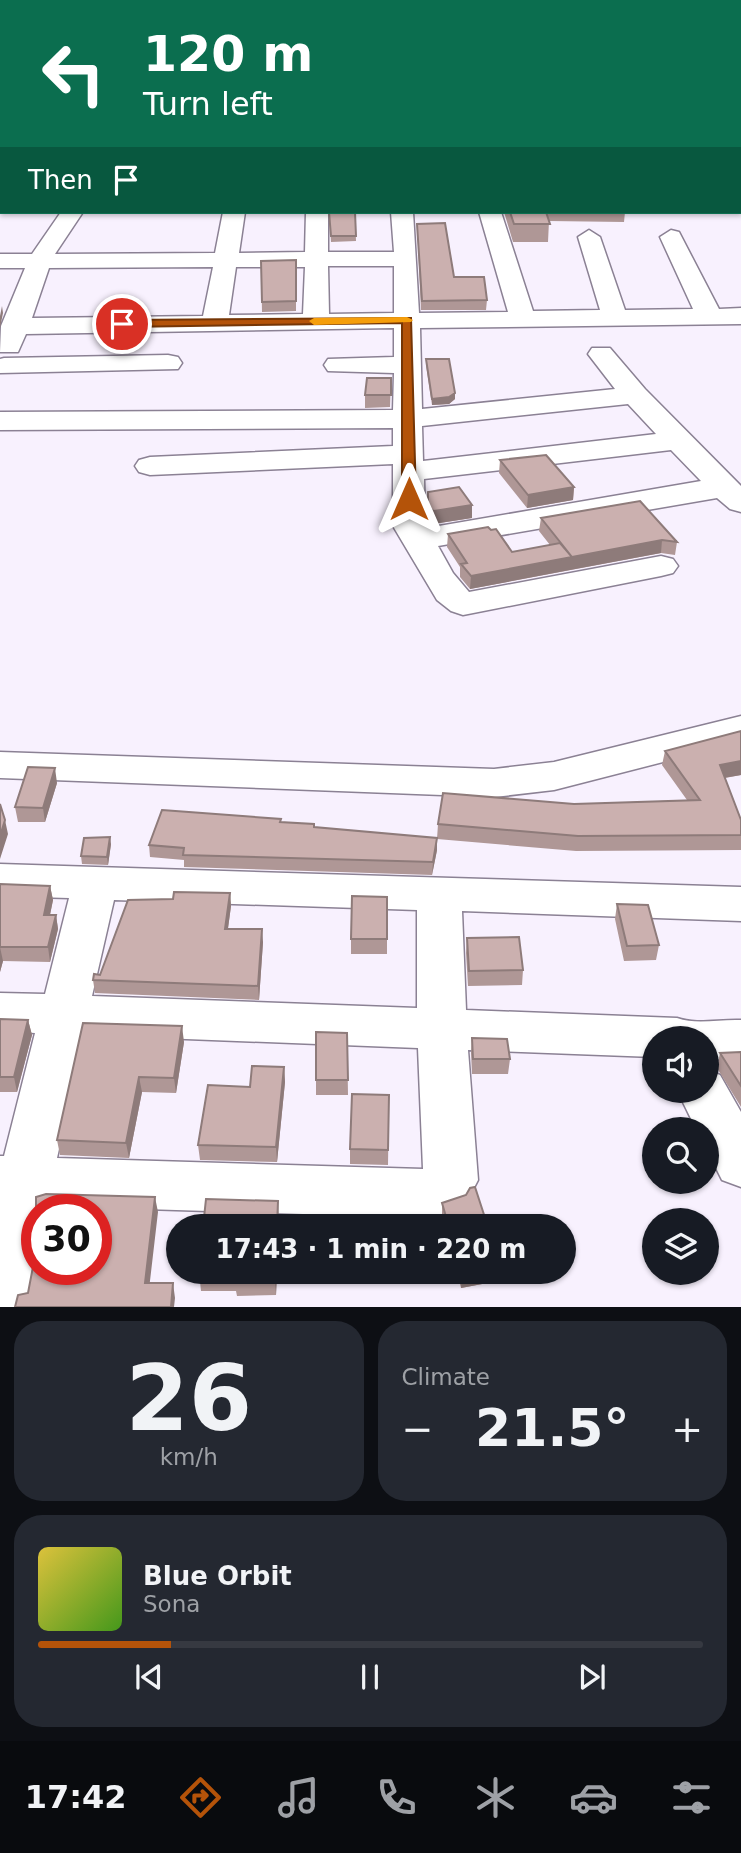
<!DOCTYPE html>
<html lang="en">
<head>
<meta charset="utf-8">
<style>
  body { margin:0; font-family:"DejaVu Sans",sans-serif; background:#242831; color:#f1f3f6; height:100vh; display:flex; flex-direction:column; font-size:26px; white-space:nowrap }
  * { box-sizing:border-box; margin:0 }
  p { font-size:23px; color:#9ea1a6 }
  .icon { flex:none; width:38px; height:38px; fill:none; stroke:currentColor; stroke-width:2; stroke-linecap:round; stroke-linejoin:round }
  .map { position:relative; height:1307px; overflow:hidden }
  .panel { display:flex; flex-direction:column; gap:14px; padding:14px; background:#0d0f14; flex:1 }
  .panel>* { flex:none }
  .guide { position:absolute; left:0px; top:0px; width:742px; height:214px; box-shadow:0 2px 5px #0004; background:#0b6e4f; color:#fff; overflow:hidden }
  .buttons { position:absolute; left:642px; top:1026px; display:grid; gap:14px }
  .buttons a { display:grid; place-items:center; width:77px; height:77px; border-radius:50%; background:#171b24; box-shadow:0 2px 5px #0004; font-size:35px }
  .speed { position:absolute; left:21px; top:1194px; display:flex; gap:14px; font-size:35px; font-weight:700; text-align:center }
  .speed>* { display:grid; place-content:center; width:91px; height:91px; border-radius:50%; background:#171b24; box-shadow:0 2px 5px #0004; line-height:1 }
  .speed .limit { border:10px solid #d22; background:#fff; color:#111 }
  .pin { position:absolute; display:grid; place-items:center; width:60px; height:60px; color:#fff; margin:-30px; border:4px solid #fff; border-radius:50%; box-shadow:0 2px 7px #0007 }
  .me { position:absolute; width:77px; margin:-38px; rotate:0deg; stroke-linejoin:round; filter:drop-shadow(0 0 5px #0008) }
  .turn { display:flex; align-items:center; gap:24px; height:147px; padding:0 28px; font-size:32px }
  .turn .icon { width:91px; height:91px; stroke-width:2.5 }
  .turn b { display:block; font-size:49px; line-height:60px }
  .then { display:flex; align-items:center; height:66px; padding:0 28px; background:#0003; gap:14px; font-size:26px }
  .big { font-size:52px; font-weight:700; line-height:1.1 }
  .panel .tile { flex:1; display:flex; flex-direction:column; justify-content:center; gap:10px; min-width:0; padding:0 24px; border-radius:28px; background:#242831 }
  .panel .dial { align-items:center; gap:0 }
  .dial b { font-size:91px; line-height:1 }
  .song { display:flex; align-items:center; gap:21px }
  .cover { width:84px; height:84px; border-radius:10px; background:linear-gradient(135deg,hsl(50 70% 55%),hsl(100 70% 35%)) }
  .played { height:7px; border-radius:4px; background:linear-gradient(90deg,#b45309 20%,#363941 20%) }
  .keys { display:flex; justify-content:space-around; direction:ltr }
  .heat { display:flex; justify-content:space-between; align-items:center; font-size:38px; direction:ltr }
  .panel .tiles { flex:1; display:grid; gap:14px; grid-template-columns:1fr 1fr }
  .tile:last-child { grid-column:span 2 }
  .trip { position:absolute; left:166px; top:1214px; width:410px; height:70px; border-radius:35px; background:#171b24; box-shadow:0 2px 5px #0004; font-weight:700; line-height:70px; text-align:center }
  .dock { display:flex; height:112px; justify-content:space-around; align-items:center; background:#090b0e; color:#9ea1a6 }
  .dock .icon { width:49px; height:49px }
  .dock .on { color:#b45309 }
  .dock b { font-size:32px; color:#f1f3f6 }
  .map>svg:first-child { display:block }
  .lines { fill:none; stroke-linecap:round; stroke-linejoin:round }
  .minor-casing { stroke:#8b8194; stroke-width:3 }
  .minor { fill:#fff; fill-rule:evenodd }
  .wall { fill:#af9796 }
  .shaded-wall { fill:#8e7b7a }
  .building { fill:#cbb0af; stroke:#8e7b7a; stroke-width:2; fill-rule:evenodd }
  .route { fill:#b45309; stroke:#753606; stroke-width:2 }
  .slow { fill:#f59e0b }
</style>
</head>
<body>
<div class="map">
<svg width="741" height="1307" viewBox="0 0 741 1307">
  <rect width="100%" height="100%" fill="#f8f1fe"/>
  <g class="lines">
    <g class="minor-casing">
      <path id="minor" d="M740 17H741V28H740Z
        M740 51H741V66H740Z
        M740 84H741V94H740Z
        M740 134H741V148H740Z
        M0 172H2V184H0Z
        M740 180H741V192H740Z
        M61 212H83L55 254 215 253 223 212H245L239 253 305 252 306 212H328V252H394L391 212H413L419 313 508 312 479 212H501L533 311 600 310 578 237 589 230 600 237 625 310 693 309 660 237 671 230 679 232 719 309 741 308V324L420 328 422 409 615 389 588 354 592 348H610L645 389 741 486V512L730 509 717 498 438 546 453 573 469 592 661 556 673 559 678 566 673 573 661 576 463 615 451 611 437 600 393 526V464L150 475 139 472 135 466 139 460 150 457 393 446V428L0 430V412L393 410 394 373 328 371 324 365 328 359 394 357V328L26 334 18 352H0L1 326 25 268H0V254H32ZM328 266H394V313L329 314ZM213 267 203 316 32 318 49 268ZM236 267H305L303 314 229 315ZM628 404 656 434 423 461 422 426ZM671 450 701 481 433 527 425 524 424 479Z
        M168 355 178 357 182 363 178 369 0 373V359L4 358Z
        M741 716V742L554 790 494 797 0 778V752L494 769 554 762Z
        M0 864 741 887V921L462 911 466 1010 677 1018C697 1025 719 1019 741 1020V1060L707 1059V1038H654V1057L468 1050 478 1180 464 1207 433 1218 48 1206 47 1209H37V1265L29 1307H0V1156H4L35 1033 0 1031V993L45 994 69 898 0 896ZM114 900 417 910V1008L92 996ZM84 1035 418 1048 423 1169 57 1158Z
        M707 1070 720 1075 741 1112V1187L722 1180 707 1150V1129H696L677 1090H707Z"/>
    </g>
    <use href="#minor" class="minor"/>
  </g>
  <path class="wall" d="M329 212H355L356 241 331 242Z
    M504 212H625L624 222 549 221 548 242H513Z
    M417 224 454 277 487 300 486 310H421Z
    M296 260V311L262 312 261 261Z
    M426 359 455 399 449 404 432 405 426 365Z
    M391 378 390 407 365 408V395Z
    M500 460 574 487 573 500 527 508 499 473Z
    M428 492 472 518 433 524 428 522Z
    M541 518 677 542 675 555 661 553 470 589 460 577V567L447 547 448 534 491 530 512 552 550 545 539 531Z
    M741 731V775L725 778 741 820V850L576 851 437 839 438 824 574 804 687 800 662 765 665 751Z
    M57 783 45 822H18L15 807Z
    M281 822 314 827 437 838V850L432 875 184 867V860L150 857 149 845Z
    M111 844 108 865 82 864 81 856Z
    M0 884 50 886 53 900 50 915H56L58 929 50 962 3 961 0 972Z
    M230 893 231 906 228 929 263 942 259 1000 95 993 93 980 100 975 173 899Z
    M387 897V954H351V939Z
    M617 904 659 945 656 960 624 961 615 919Z
    M467 938 523 970 522 985 468 986 466 953Z
    M0 1019 28 1020 32 1035 17 1092H0Z
    M347 1033 348 1095H316V1080Z
    M472 1038 510 1059 508 1074H472L471 1053Z
    M184 1042 176 1093 142 1092 129 1158 60 1155 57 1140Z
    M741 1052V1107L717 1068 720 1053Z
    M284 1067 285 1082 277 1162 200 1160 198 1145 250 1087Z
    M389 1095 388 1165 350 1164V1149Z
    M466 1195 488 1227H444L442 1218V1203Z
    M199 1272H277L276 1295 237 1296 236 1291H201Z
    M457 1272H499L498 1281 461 1288Z"/>
  <path class="shaded-wall" d="M2 306 3 313 0 328V316Z
    M455 393V399L449 404 432 405V399Z
    M574 487 573 500 527 508 528 495Z
    M472 505V518L433 524 434 511Z
    M662 540 661 553 570 570 572 557Z
    M572 557 570 570 470 589 471 576Z
    M741 761V775L717 779 720 765Z
    M55 768 57 783 45 822 43 808Z
    M5 820 8 834 0 859V836Z
    M110 837 111 844 108 865 107 857Z
    M437 838V850L432 875 433 862Z
    M50 886 53 900 47 929 44 915Z
    M230 893 231 906 226 942 225 929Z
    M56 915 58 929 50 962 48 947Z
    M262 929 263 942 259 1000 258 986Z
    M0 947 3 961 0 972Z
    M28 1020 32 1035 17 1092 14 1077Z
    M182 1026 184 1042 176 1093 174 1078Z
    M284 1067 285 1082 277 1162 276 1147Z
    M139 1077 142 1092 129 1158 126 1143Z
    M155 1197 158 1212 148 1298 145 1283Z
    M278 1201 279 1227H277Z
    M275 1272H277L276 1295 275 1280Z
    M466 1272H499L498 1281 461 1288 462 1273Z
    M173 1283 175 1298 174 1307H171Z"/>
  <path class="building" d="M0 0H741V11L740 2H2V42L0 41Z
    M2 52V87H0V59Z
    M329 212H355L356 236H331Z
    M510 212H546L550 224H514Z
    M445 223 454 277H484L487 300 422 301 417 224Z
    M296 260V301L262 302 261 261Z
    M426 359H449L455 393 449 397 432 399Z
    M367 378H391V395H365Z
    M546 455 574 487 528 495 500 460Z
    M459 487 472 505 434 511 428 509V492Z
    M640 501 677 542 662 540 572 557 541 518Z
    M488 527 491 530 496 529 512 552 560 543 572 557 471 576 461 564 467 563 448 534Z
    M741 731V761L720 765 741 820V835L578 836 438 824 443 793 574 804 700 800 665 751Z
    M28 767 55 768 43 808 15 807Z
    M0 804 5 820 0 836Z
    M162 810 281 819 280 822 314 824V827L437 838 433 862 183 855 184 848 149 845Z
    M110 837 107 857 81 856 84 838Z
    M0 884 50 886 44 915H56L48 947H0Z
    M174 892 230 893 225 929H262L258 986 93 980 94 974 100 975 128 900 173 899Z
    M352 896 387 897V939H351Z
    M617 904 648 905 659 945 627 946Z
    M519 937 523 970 469 971 467 938Z
    M0 1019 28 1020 14 1077H0Z
    M83 1023 182 1026 174 1078 139 1077 126 1143 57 1140Z
    M316 1032 347 1033 348 1080H316Z
    M472 1038 507 1039 510 1059H473Z
    M741 1052V1086L720 1053Z
    M252 1066 284 1067 276 1147 198 1145 208 1085 250 1087Z
    M352 1094 389 1095 388 1150 350 1149Z
    M475 1187 488 1227H449L442 1203 466 1195 470 1188Z
    M46 1194 155 1197 145 1283H173L171 1307H15L18 1295 28 1293 36 1251V1197ZM37 1209H96V1269H37Z
    M206 1199 278 1201 277 1227H203Z
    M199 1272H275V1280L235 1281 236 1277 199 1276Z"/>
  <path class="route" d="M411 318 416 499 409 503 402 499V323L122 327 116 324 122 320Z"/>
  <path class="slow" d="M407 317 413 320 411 322 314 325 309 321 314 318Z"/>
</svg>
<div class="buttons">
<a><svg class="icon" aria-label="sound" viewBox="0 0 24 24"><path d="M4 9h4l5-4v14l-5-4H4zM17 9q2 3 0 6"/></svg></a>
<a><svg class="icon" aria-label="search" viewBox="0 0 24 24"><circle cx="10" cy="10" r="6"/><path d="M15 15l6 6"/></svg></a>
<a><svg class="icon" aria-label="layers" viewBox="0 0 24 24"><path d="M12 4l9 5-9 5-9-5zM3 14l9 5 9-5"/></svg></a>
</div>
<div class="speed"><div class="limit">30</div></div>
<div class="pin" style="left:122px;top:324px;background:#d93025"><svg class="icon" aria-label="arrive" viewBox="0 0 24 24"><path d="M6 21V4h12l-3 4 3 4H6"/></svg></div>
<svg class="me" style="left:409px;top:499px" viewBox="-20 -20 40 40"><path d="M0-17L14 15 0 8-14 15z" fill="#b45309" stroke="#fff" stroke-width="4"/></svg>
<div class="trip">17:43 · 1 min · 220 m</div>
<div class="guide">
<div class="turn"><svg class="icon" aria-label="left" viewBox="0 0 24 24"><path d="M17 20v-9H6M10 6l-5 5 5 5"/></svg><div><b>120 m</b>Turn left</div></div>
<div class="then">Then<svg class="icon" aria-label="arrive" viewBox="0 0 24 24"><path d="M6 21V4h12l-3 4 3 4H6"/></svg></div>
</div>
</div>
<section class="panel">
<div class="tiles">
<div class="tile dial"><b>26</b><p>km/h</p></div>
<div class="tile"><p>Climate</p>
<div class="heat"><a>−</a><b class="big">21.5°</b><a>+</a></div>
</div>
<div class="tile">
<div class="song"><i class="cover"></i><div><b>Blue Orbit</b><p>Sona</p></div></div>
<div class="played"></div>
<div class="keys"><svg class="icon" aria-label="previous" viewBox="0 0 24 24"><path d="M18 5L8 12l10 7zM5 5v14"/></svg><svg class="icon" aria-label="pause" viewBox="0 0 24 24"><path d="M8 5v14M16 5v14"/></svg><svg class="icon" aria-label="next" viewBox="0 0 24 24"><path d="M6 5l10 7-10 7zM19 5v14"/></svg></div>
</div>
</div>
</section>
<nav class="dock">
<b>17:42</b>
<svg class="icon on" aria-label="directions" viewBox="0 0 24 24"><path d="M12 3l9 9-9 9-9-9zM9 14v-3h6M13 9l2 2-2 2"/></svg>
<svg class="icon" aria-label="music" viewBox="0 0 24 24"><path d="M9 18V5l10-2v13"/><circle cx="6" cy="18" r="3"/><circle cx="16" cy="16" r="3"/></svg>
<svg class="icon" aria-label="phone" viewBox="0 0 24 24"><path d="M5 4h4l2 5-3 2q2 4 5 5l2-3 5 2v4C11 20 4 13 5 4z"/></svg>
<svg class="icon" aria-label="climate" viewBox="0 0 24 24"><path d="M12 3v18M4 7l16 10M4 17L20 7"/></svg>
<svg class="icon" aria-label="car" viewBox="0 0 24 24"><path d="M5 17H2v-5l4-1 3-4h7l3 4 3 1v5h-3M9 17h6M6 11h13"/><circle cx="7" cy="17" r="2"/><circle cx="17" cy="17" r="2"/></svg>
<svg class="icon" aria-label="filters" viewBox="0 0 24 24"><path d="M4 7h16M4 17h16"/><circle cx="9" cy="7" r="2"/><circle cx="15" cy="17" r="2"/></svg>
</nav>
</body>
</html>
